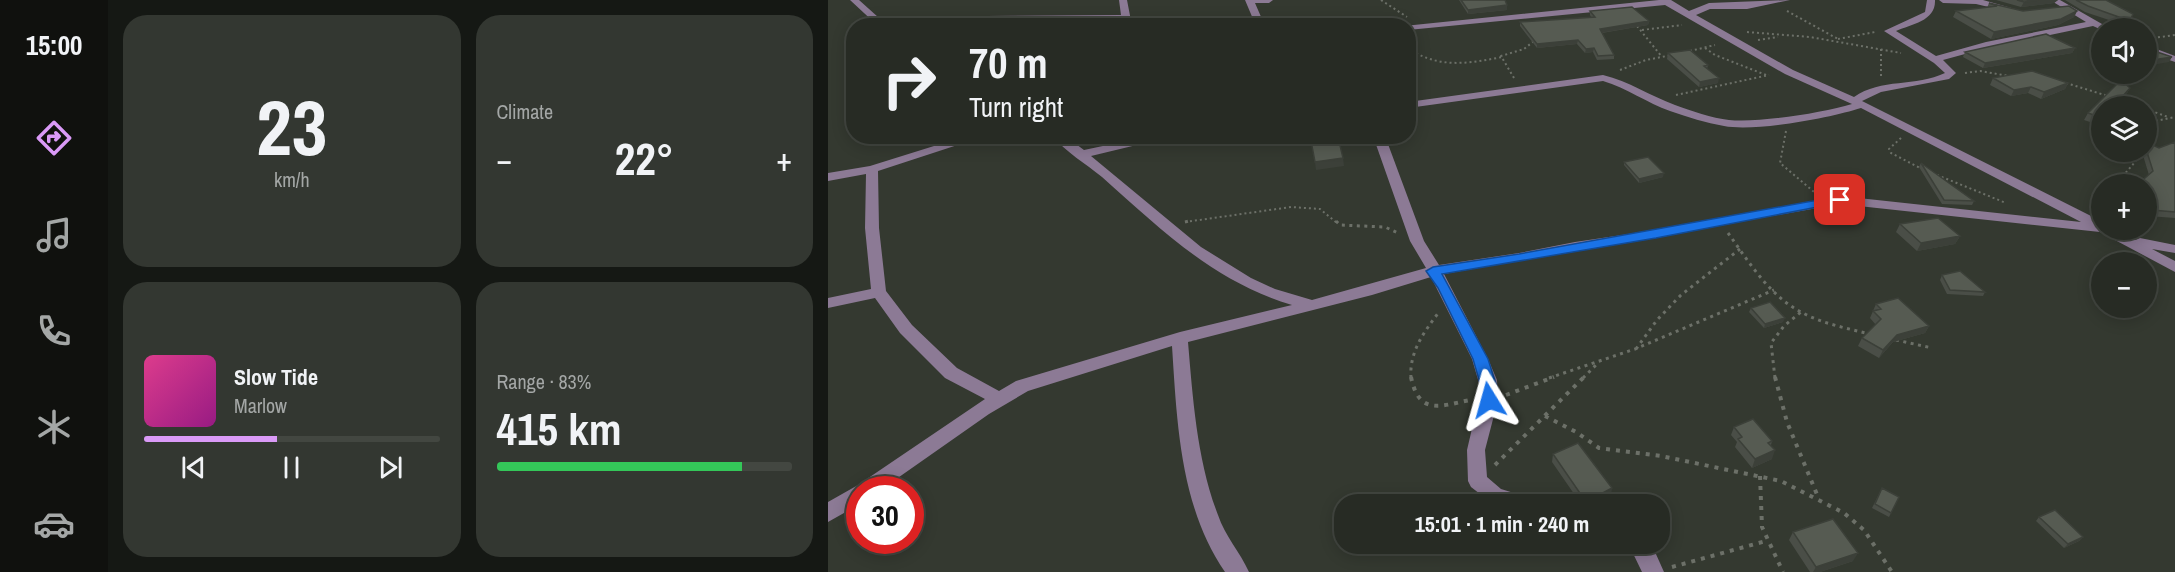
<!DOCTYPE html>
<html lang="en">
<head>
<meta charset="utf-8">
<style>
  body { margin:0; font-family:"Archivo Narrow",sans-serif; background:#333731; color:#f1f3f6; height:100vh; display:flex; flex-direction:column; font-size:22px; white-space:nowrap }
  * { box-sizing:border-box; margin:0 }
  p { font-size:20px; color:#a4a7a6 }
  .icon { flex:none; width:33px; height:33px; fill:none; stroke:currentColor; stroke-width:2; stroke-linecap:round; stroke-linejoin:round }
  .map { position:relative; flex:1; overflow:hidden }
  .sheet { display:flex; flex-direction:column; gap:15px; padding:15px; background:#151814; width:720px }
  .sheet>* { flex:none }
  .top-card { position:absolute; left:18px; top:18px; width:570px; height:126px; border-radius:24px; box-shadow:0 3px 15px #0003,0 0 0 2px #434741; background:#272b24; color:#f1f3f6; overflow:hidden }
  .tools { position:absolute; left:1263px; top:18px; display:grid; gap:12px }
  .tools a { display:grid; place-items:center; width:66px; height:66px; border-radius:50%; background:#272b24; box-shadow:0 3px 15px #0003,0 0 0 2px #434741; font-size:30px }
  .speed { position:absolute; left:18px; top:476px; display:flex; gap:12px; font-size:30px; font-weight:700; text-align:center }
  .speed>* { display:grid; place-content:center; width:78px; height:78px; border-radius:50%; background:#272b24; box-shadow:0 3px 15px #0003,0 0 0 2px #434741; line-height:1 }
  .speed .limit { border:9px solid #d22; background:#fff; color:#111 }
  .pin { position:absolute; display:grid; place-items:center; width:51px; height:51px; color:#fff; margin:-26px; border-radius:12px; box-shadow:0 3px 9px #0006 }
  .me { position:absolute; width:66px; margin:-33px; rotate:352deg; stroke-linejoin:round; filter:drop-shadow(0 0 4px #0008) }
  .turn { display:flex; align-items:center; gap:21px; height:126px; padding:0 24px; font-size:27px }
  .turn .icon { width:78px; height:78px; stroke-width:2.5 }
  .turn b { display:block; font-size:42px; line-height:51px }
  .big { font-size:45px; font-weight:800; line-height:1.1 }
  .sheet .widget { flex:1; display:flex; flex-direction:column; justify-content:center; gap:9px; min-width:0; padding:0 21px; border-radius:24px; background:#333731 }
  .sheet .dial { align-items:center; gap:0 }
  .dial b { font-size:78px; line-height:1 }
  .song { display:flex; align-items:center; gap:18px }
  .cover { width:72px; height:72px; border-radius:9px; background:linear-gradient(135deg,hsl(330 70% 55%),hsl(310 70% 35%)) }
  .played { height:6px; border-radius:3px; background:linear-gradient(90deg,#da9af7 45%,#434741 45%) }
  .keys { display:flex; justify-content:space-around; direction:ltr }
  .heat { display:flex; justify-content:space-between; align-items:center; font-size:33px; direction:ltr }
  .charge { height:9px; border-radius:4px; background:linear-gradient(90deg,#34c759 83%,#434741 0) }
  .sheet .tiles { flex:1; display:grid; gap:15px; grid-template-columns:repeat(2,1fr) }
  .trip { position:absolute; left:506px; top:494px; width:336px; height:60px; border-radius:24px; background:#272b24; box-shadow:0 3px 15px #0003,0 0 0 2px #434741; font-weight:800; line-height:60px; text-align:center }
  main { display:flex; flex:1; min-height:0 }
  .menu { display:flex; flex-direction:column; width:108px; justify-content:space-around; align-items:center; background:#10110e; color:#a4a7a6 }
  .menu .icon { width:42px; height:42px }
  .menu .selected { color:#da9af7 }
  .menu b { font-size:27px; color:#f1f3f6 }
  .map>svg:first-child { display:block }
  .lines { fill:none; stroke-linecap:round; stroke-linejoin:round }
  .path-far2 { stroke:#6c7068; stroke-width:2; stroke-dasharray:2 3; stroke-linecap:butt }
  .path-far1 { stroke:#6c7068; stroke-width:3; stroke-dasharray:3 4.5; stroke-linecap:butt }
  .path { stroke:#6c7068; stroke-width:4; stroke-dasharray:4 6; stroke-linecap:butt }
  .minor { fill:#8c7a95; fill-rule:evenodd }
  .wall { fill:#4a4e47 }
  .shaded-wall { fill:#3c4039 }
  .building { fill:#565b52; stroke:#3c4039; stroke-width:1.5 }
  .route { fill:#1a73e8; stroke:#114b97; stroke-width:1.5 }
</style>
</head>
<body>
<main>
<nav class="menu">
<b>15:00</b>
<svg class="icon selected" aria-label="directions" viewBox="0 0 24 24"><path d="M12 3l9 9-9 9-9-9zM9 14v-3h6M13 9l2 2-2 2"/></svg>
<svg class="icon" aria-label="music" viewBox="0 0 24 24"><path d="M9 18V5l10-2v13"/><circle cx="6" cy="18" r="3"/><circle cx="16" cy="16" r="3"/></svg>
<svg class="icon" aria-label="phone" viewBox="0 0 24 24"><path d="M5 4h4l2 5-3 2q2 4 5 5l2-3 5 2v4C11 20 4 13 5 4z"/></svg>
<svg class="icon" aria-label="climate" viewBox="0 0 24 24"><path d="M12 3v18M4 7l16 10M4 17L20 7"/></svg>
<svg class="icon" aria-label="car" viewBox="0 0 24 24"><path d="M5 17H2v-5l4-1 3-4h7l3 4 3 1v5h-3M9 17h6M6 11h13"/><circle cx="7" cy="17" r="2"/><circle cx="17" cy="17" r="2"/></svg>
</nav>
<section class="sheet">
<div class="tiles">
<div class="widget dial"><b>23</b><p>km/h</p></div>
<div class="widget"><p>Climate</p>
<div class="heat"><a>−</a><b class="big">22°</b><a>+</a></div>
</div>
<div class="widget">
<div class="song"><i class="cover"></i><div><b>Slow Tide</b><p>Marlow</p></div></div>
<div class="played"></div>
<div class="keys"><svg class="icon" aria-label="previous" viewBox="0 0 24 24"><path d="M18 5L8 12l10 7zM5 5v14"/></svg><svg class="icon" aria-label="pause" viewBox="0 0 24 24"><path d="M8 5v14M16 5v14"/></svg><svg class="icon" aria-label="next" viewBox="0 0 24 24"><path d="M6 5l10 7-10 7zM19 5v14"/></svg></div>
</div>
<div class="widget"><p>Range · 83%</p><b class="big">415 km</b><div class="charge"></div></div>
</div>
</section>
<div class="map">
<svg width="1347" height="572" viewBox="0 0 1347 572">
  <rect width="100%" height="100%" fill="#343930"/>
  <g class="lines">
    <path class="path-far2" d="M553 0 579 17
      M959 11 1010 39
      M809 26 834 57
      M814 30 854 25
      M919 32 982 37 1073 53
      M1325 38 1347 35
      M583 39 588 53C615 68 644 63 674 57
      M1010 39 1047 32
      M930 40 950 37
      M877 48 887 55 938 75
      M1053 49V77
      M862 51 887 45
      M792 70 818 60 844 55
      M1137 73 1152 71 1181 76
      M686 78 673 56 696 49 706 41
      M1238 83 1280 96
      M848 95 941 75
      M1289 99 1310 106
      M1318 109 1340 117
      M1318 123 1347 117
      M958 131 952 163 986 192
      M1073 138 1061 149 1063 153 1092 168
      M1109 175 1178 203
      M1288 184 1307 162 1311 152
      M357 222 463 207 492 209 509 223"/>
    <path class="path-far1" d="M508 221 512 225 557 227 570 233
      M357 222 361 221
      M900 233C921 262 942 297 975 313 995 324 1019 328 1041 334
      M1068 340 1104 348
      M808 349 829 320 853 295 912 249
      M583 378C581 352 596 332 611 312
      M721 378 807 349 946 290
      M755 378 769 364
      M947 378 943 343 956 326 973 312"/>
    <path class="path" d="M583 377C591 416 612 406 642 400
      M947 377 959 422 990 497
      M678 395 726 377
      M717 416 748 432 771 448 833 456 953 481 1016 513 1036 530 1064 572
      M667 465 756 377
      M932 476 934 527 955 572
      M844 567 938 541"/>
    <path class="minor" d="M22 0H31L60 26H50Z
      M291 0H299L304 26H294V21L158 22 133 26H107L158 16 293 15Z
      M417 0H445L441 3H427L437 26H428Z
      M831 0H843L861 11 881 3 962 0 919 9H882L868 15 965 70 1026 97C1053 78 1088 87 1117 73L1106 63 1056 31 1097 12 1099 0H1107C1108 21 1084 24 1068 31L1108 56 1158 42 1258 22 1222 0H1232L1281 28 1274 30 1265 26 1159 48 1115 60 1128 73 1121 79 1053 92 1034 101 1271 220 1274 230H1288L1307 240 1312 238 1347 245V253L1324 249 1347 261V272L1272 232 1012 204 616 274 660 359 669 380 670 400 657 450 659 477 673 489 702 498 705 504H665L643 487 640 481 639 450 653 390 644 359 603 277 544 295 360 342C365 400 369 460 390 515 397 536 412 552 421 572H397C352 507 349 422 344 346L200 391 161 414 54 489H32V504L0 522V502L30 485 157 399 117 378 72 333 47 298 0 308V298L43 289 37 228 38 174 0 181V173L42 166 138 136H157L50 171 51 228 58 291 84 325 129 368 171 391 188 381 352 332 464 305C385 281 335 231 274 177 258 164 238 152 224 136H237L256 150 322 136H346L263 156 373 247 423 278 447 289 484 300 598 268 582 241 545 136H557L596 241 611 265 691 253 747 242 828 230 1012 196 1253 222 1033 108C1002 118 927 132 896 126 878 123 860 117 842 111 819 103 799 88 775 81L580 108V102L775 75C801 81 822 96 847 105 863 111 884 118 901 120 931 123 994 113 1024 104L957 74 837 5 580 30V26H576Z
      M1111 0H1155L1194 11 1190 14 1148 4 1115 3Z
      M1318 45 1347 56V62L1318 52Z
      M800 543H823L836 572H814Z"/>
  </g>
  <path class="wall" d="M631 0H677L679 5V10L640 14Z
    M1168 0H1230L1226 3 1193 7Z
    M1237 0H1278L1302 21 1299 26 1257 12Z
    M1161 3 1195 11H1249L1246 17 1230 25 1163 39 1125 17 1128 11 1159 8Z
    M762 11 821 21 820 25 774 33 786 55V59L769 60 765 52 757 53 749 44 709 48 692 26V22L763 17 762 15Z
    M1247 48 1244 53 1155 68 1135 57 1137 52Z
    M840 53 880 65 879 69 890 83 871 87 839 59Z
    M1165 78 1240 83 1237 89 1213 99 1200 93 1183 96 1162 85Z
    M1293 80 1302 88 1298 95 1287 106H1274V122L1271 125 1256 120 1260 113Z
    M1318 142 1331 148 1347 142V218L1320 216 1318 213V184L1321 175 1314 152H1318Z
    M796 162 835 177 811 183 796 165Z
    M1093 163 1146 201 1144 205 1114 204 1091 167Z
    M1072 224 1132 236 1127 244 1089 251 1068 232Z
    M1114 275 1157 292 1155 296 1119 294 1112 280Z
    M1048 304 1101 326 1097 333 1065 342 1051 358 1030 346 1034 338 1048 325 1042 318Z
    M923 308 955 322 936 328 921 312Z
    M906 427 944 441 943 445 944 459 924 468 907 447 909 442 903 435Z
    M725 454 783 496 768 504H753L724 462Z
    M1052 492 1063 513 1061 517 1044 508Z
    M1211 517 1255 537 1251 541 1236 548 1208 521Z
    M965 532 1025 561 992 572H982L961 540Z"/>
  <path class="shaded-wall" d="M1211 0H1230L1226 3 1193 7 1196 2Z
    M679 5V10L640 14V10Z
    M1249 11 1246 17 1230 25 1163 39 1166 32Z
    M821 21 820 25 772 33V29Z
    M750 40 749 44 709 48V44Z
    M766 48 765 52 757 53 758 49Z
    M1247 48 1244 53 1155 68 1157 63Z
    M1344 57 1341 62 1318 66V61Z
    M891 78 890 83 871 87 872 82Z
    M1240 83 1237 89 1213 99 1216 92Z
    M1203 87 1200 93 1183 96 1186 90Z
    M1302 88 1298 95 1287 106H1286Z
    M515 158 516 166 488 170 487 162Z
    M836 173 835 177 811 183V179Z
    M1132 236 1127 244 1089 251 1093 243Z
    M957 318 955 322 936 328 937 324Z
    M1101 326 1097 333 1065 342 1051 358 1055 350 1069 335Z
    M947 450 944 459 924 468 927 459Z
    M784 488 783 496 768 504H758V502Z
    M1255 537 1251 541 1236 548 1240 544Z
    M1030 553 1025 561 992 572H985L988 567Z"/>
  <path class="building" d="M633 0H677L679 5 640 10Z
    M1189 0H1211L1196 2Z
    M1248 0H1278L1305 14 1302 21 1260 6Z
    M1161 3 1195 11 1241 6 1249 11 1233 19 1166 32 1128 11 1169 6Z
    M804 7 821 21 772 29 786 55 770 56 766 48 758 49 750 40 709 44 692 22 767 17 762 11Z
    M1218 34 1247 48 1157 63 1137 52Z
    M1319 44 1320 49 1344 57 1318 61Z
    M862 50 880 65 876 66 891 78 872 82 840 53Z
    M1204 71 1240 83 1216 92 1203 87 1186 90 1165 78Z
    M1293 80 1302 88 1286 106H1274V118L1260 113Z
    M503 140V143L511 141 515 158 487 162 483 141Z
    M1318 142 1331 148 1347 142V212L1324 210 1318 201V184H1310L1325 171 1318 149Z
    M820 157 836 173 811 179 796 162Z
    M1093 163 1146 201 1116 200Z
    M1110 218 1132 236 1093 243 1072 224Z
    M1132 271 1157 292 1122 290 1114 275Z
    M1070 298 1101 326 1069 335 1055 350 1034 338 1053 319 1045 311 1053 309 1048 304Z
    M942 302 957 318 937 324 923 308Z
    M925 419 944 441 940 443 947 450 927 459 910 439 914 437 906 427Z
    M750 443 784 488 758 502 725 454Z
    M1054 488 1071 497 1063 513 1047 504Z
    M1227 510 1255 537 1240 544 1211 517Z
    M1005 519 1030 553 988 567 965 532Z"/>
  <path class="route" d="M1012 196 1018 200 1016 202 828 238 614 274 660 359 670 390 666 404 661 406 655 404 653 400 654 390 645 359 610 288 598 271 605 267 691 254Z"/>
</svg>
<div class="tools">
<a><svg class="icon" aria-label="sound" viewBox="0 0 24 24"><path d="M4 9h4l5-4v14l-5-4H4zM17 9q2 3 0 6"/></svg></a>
<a><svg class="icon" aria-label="layers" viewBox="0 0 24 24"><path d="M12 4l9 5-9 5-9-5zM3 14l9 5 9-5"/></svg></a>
<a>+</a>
<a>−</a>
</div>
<div class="speed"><div class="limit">30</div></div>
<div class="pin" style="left:1012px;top:200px;background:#d93025"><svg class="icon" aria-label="arrive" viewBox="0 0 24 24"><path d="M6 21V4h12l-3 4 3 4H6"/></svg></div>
<svg class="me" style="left:661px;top:400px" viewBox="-20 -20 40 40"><path d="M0-17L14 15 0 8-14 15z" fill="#1a73e8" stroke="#fff" stroke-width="4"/></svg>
<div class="trip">15:01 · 1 min · 240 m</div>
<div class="top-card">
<div class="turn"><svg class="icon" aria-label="right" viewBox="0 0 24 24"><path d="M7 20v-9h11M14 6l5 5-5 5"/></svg><div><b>70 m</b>Turn right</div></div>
</div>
</div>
</main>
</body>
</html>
